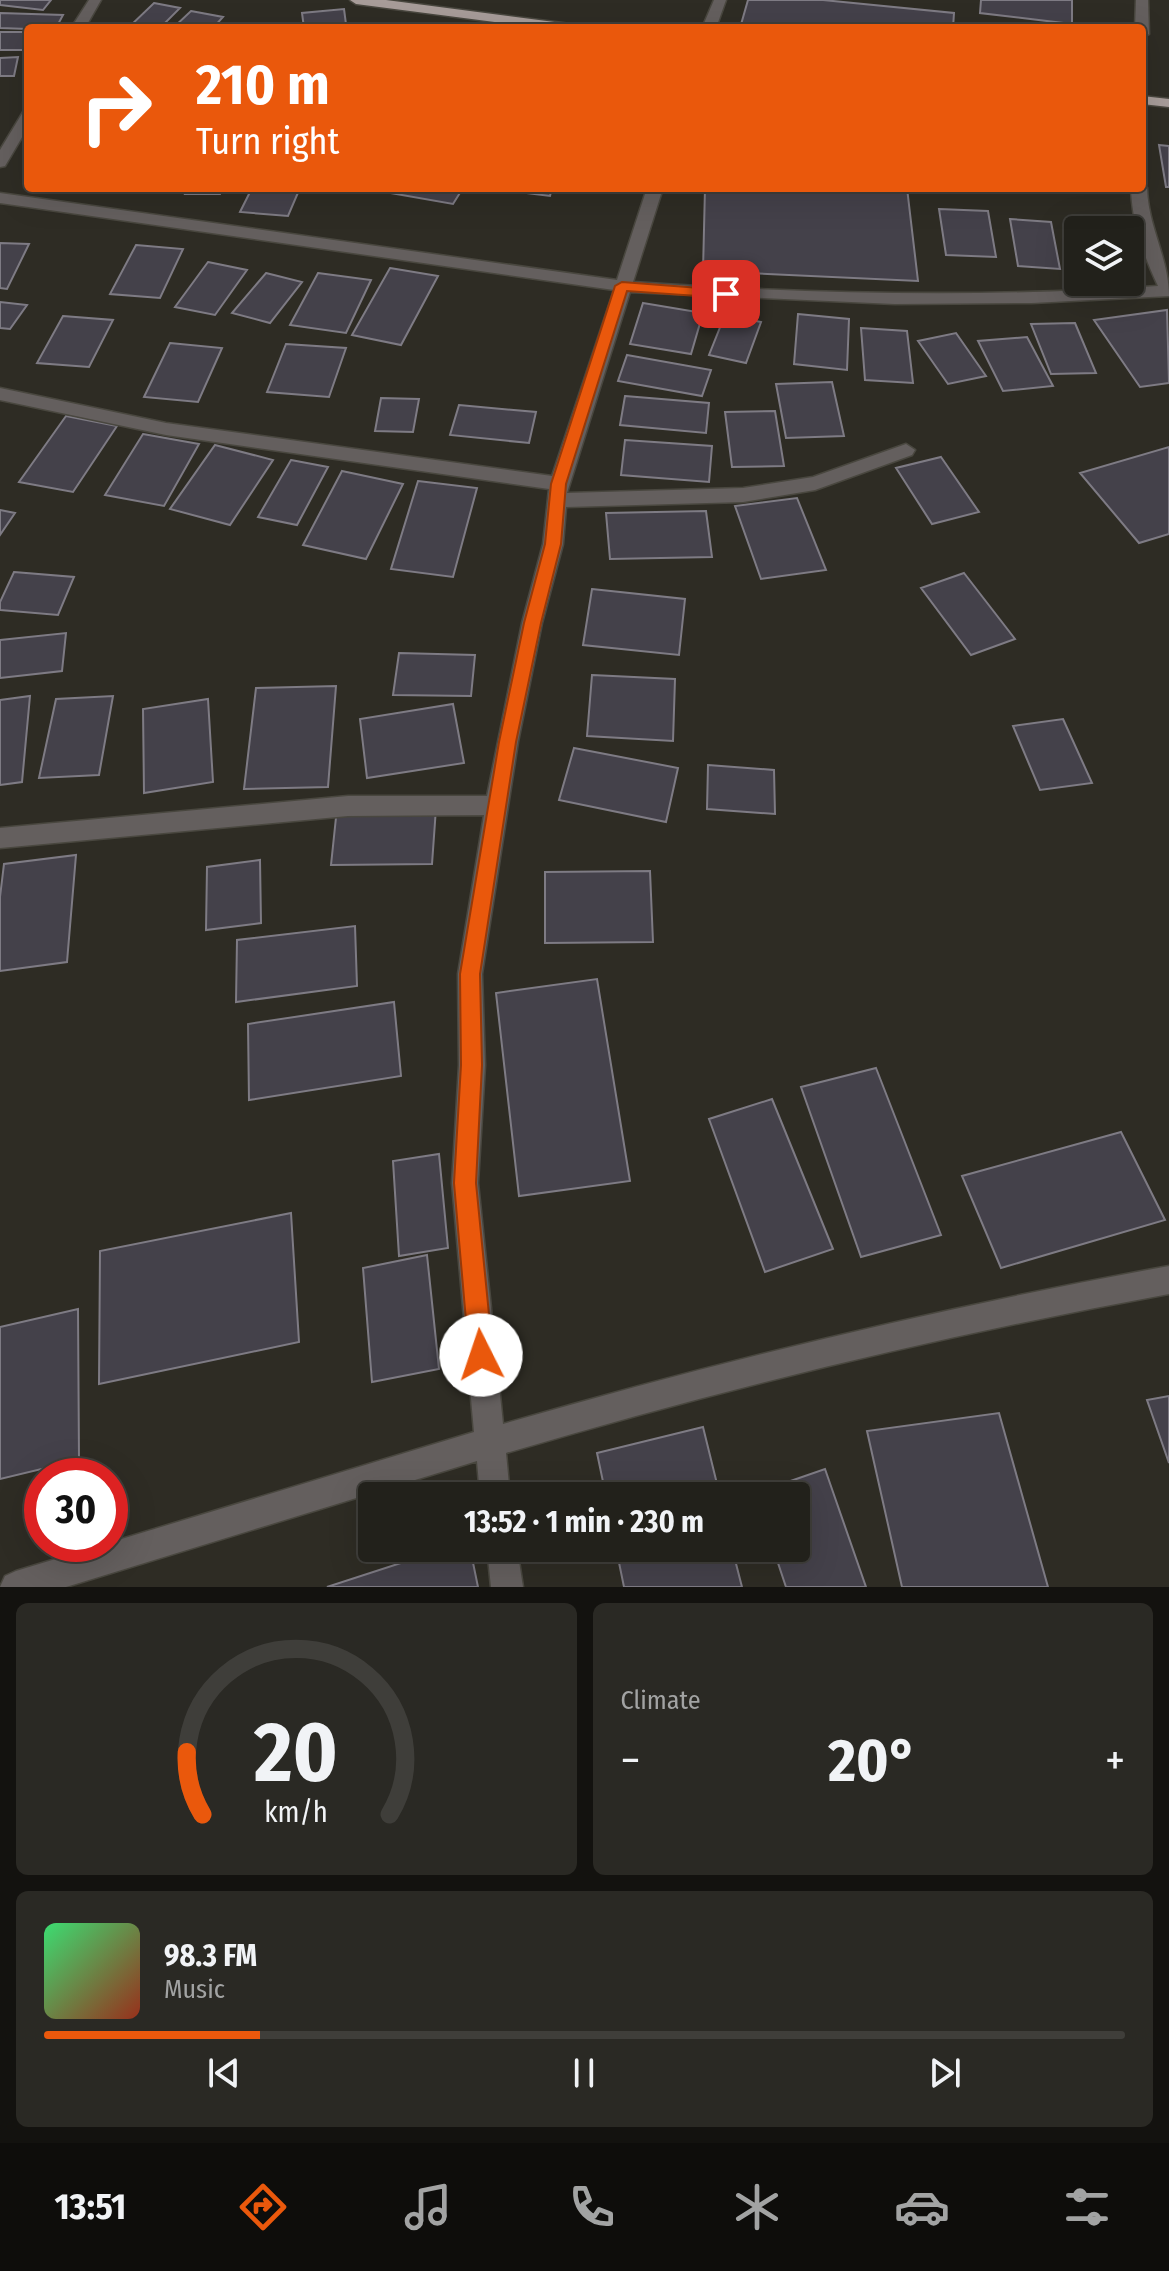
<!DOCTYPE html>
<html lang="en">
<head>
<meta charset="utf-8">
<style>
  body { margin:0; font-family:"Fira Sans Condensed",sans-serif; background:#2a2924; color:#f1f3f6; height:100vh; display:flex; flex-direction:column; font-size:30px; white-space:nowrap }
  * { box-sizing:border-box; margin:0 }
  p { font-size:26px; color:#a2a3a3 }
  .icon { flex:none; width:44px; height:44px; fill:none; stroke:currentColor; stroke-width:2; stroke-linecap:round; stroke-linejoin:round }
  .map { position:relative; height:1587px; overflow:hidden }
  .side { display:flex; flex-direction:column; gap:16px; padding:16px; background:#13120f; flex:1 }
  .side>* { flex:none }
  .hud { position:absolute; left:24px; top:24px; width:1122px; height:168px; border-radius:8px; box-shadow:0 8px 32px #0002,0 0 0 2px #3f3e3a; background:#ea580c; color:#fff; overflow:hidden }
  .controls { position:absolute; left:1064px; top:216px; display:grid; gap:16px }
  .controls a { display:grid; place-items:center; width:80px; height:80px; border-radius:8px; background:#22211b; box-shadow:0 8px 32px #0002,0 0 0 2px #3f3e3a; font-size:40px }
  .speed { position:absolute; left:24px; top:1458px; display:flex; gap:16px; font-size:40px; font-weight:700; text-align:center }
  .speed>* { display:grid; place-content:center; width:104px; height:104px; border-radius:50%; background:#22211b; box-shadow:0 8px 32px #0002,0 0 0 2px #3f3e3a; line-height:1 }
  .speed .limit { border:12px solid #d22; background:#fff; color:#111 }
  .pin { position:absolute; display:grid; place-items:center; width:68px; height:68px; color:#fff; margin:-34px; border-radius:16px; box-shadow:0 4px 12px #0006 }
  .me { position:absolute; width:88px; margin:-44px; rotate:356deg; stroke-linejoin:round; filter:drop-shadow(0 0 6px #0008) }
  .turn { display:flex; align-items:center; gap:28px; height:168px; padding:0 40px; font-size:36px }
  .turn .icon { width:104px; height:104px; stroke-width:2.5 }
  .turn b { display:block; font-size:56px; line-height:68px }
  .big { font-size:60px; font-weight:700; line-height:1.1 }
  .side .card { flex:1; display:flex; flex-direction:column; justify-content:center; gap:12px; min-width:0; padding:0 28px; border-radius:12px; background:#2a2924 }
  .side .dial { align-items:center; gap:0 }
  .dial svg { height:208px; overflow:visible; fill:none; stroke:#3f3e3a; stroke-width:7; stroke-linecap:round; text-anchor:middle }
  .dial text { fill:#f1f3f6; stroke:none }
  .song { display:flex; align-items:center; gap:24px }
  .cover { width:96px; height:96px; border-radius:12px; background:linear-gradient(135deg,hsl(140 70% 55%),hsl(10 70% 35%)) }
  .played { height:8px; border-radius:4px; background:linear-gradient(90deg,#ea580c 20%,#3f3e3a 20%) }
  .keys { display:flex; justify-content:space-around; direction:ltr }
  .heat { display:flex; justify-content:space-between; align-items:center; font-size:44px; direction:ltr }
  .side .tiles { flex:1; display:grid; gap:16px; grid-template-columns:1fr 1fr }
  .card:last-child { grid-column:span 2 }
  .trip { position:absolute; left:358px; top:1482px; width:452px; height:80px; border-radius:8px; background:#22211b; box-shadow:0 8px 32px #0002,0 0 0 2px #3f3e3a; font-weight:700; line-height:80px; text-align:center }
  .tab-bar { display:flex; height:128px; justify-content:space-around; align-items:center; background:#0e0d0b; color:#a2a3a3 }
  .tab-bar .icon { width:56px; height:56px }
  .tab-bar .on { color:#ea580c }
  .tab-bar b { font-size:36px; color:#f1f3f6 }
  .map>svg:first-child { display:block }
  .building { fill:#44414a; stroke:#7e7b84; stroke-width:2 }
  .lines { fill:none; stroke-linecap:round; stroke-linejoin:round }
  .minor-casing { stroke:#49473f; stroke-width:3 }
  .trunk-casing { stroke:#49473f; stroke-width:3 }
  .minor { fill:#645f5e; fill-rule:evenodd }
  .trunk { fill:#a79c99; fill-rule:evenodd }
  .route { fill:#ea580c; stroke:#983908; stroke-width:2 }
</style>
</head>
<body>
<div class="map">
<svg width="1169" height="1587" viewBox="0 0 1169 1587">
  <rect width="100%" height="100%" fill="#2e2c24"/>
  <path class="building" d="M0 0H51L43 10 0 5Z
    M748 0H823L954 13 953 28H740Z
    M981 0H1072V24L980 13Z
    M154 3 180 8 160 28H128Z
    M344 9 346 24 304 28 302 13Z
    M191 11 223 17 213 28H173Z
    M0 13 63 15 56 28 28 29 0 28Z
    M0 32H28V50H0Z
    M18 57 14 76H0V58Z
    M1159 145 1169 146V187H1166Z
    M187 188H222L220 194H185Z
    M252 188H300L288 216 240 212Z
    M362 188H463L453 204Z
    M485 188H552L550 196Z
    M705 188H907L918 281 703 271Z
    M939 209 988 211 996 257 946 255Z
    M1010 219 1051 222 1060 269 1018 266Z
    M1069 236H1078V265H1076Z
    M0 243 29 244 7 289 0 288Z
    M136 245 183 249 160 298 110 294Z
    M208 262 247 270 215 315 175 307Z
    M390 268 438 276 401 345 352 335Z
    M266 273 302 282 270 323 232 313Z
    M318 273 371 280 346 333 290 325Z
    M0 302 27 305 10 329 0 328Z
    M643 303 703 313 691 354 630 344Z
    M1167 310 1169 383 1140 387 1094 320Z
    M798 314 849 319 847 370 794 364Z
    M725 315 761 322 746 363 709 355Z
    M63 316 113 320 89 367 37 363Z
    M1075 323 1096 373 1051 374 1031 324Z
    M861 328 907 331 913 383 865 380Z
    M956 333 986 376 948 384 918 341Z
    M1027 337 1053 386 1003 391 978 341Z
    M170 343 222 348 198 402 144 397Z
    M286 344 346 348 329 397 267 392Z
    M627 355 711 370 702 396 618 381Z
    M832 382 844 436 786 438 776 384Z
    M625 396 709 403 706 433 620 425Z
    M381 398 419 399 413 432 375 431Z
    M459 405 536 412 529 443 450 435Z
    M775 411 784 466 732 467 725 412Z
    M66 416 117 426 73 492 19 482Z
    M143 434 199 444 164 506 105 495Z
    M625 440 712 446 709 482 621 475Z
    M215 445 273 460 230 525 170 509Z
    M1169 447V534L1139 543 1080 473Z
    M941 457 979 512 932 524 896 468Z
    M291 460 328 467 297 525 258 517Z
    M342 471 403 484 366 559 303 545Z
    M418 481 477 488 453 577 391 569Z
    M797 498 826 570 761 579 735 506Z
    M0 510 15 513 0 535Z
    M706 511 712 557 610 559 606 513Z
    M14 572 74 577 58 615 0 610V602Z
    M964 573 1015 639 971 655 921 588Z
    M592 589 685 599 679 655 583 645Z
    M66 633 62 671 0 678V640Z
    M399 653 475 655 471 696 393 695Z
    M592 675 675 679 673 741 587 736Z
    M336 686 328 787 244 789 256 688Z
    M30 696 22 782 0 785V700Z
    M113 696 99 775 39 778 56 699Z
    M208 699 213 782 144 793 143 709Z
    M453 704 464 763 367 778 360 719Z
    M1063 719 1092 783 1040 790 1013 726Z
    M574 748 678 768 666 822 559 800Z
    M708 765 774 770 775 814 707 809Z
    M337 808H436L432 864 331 865Z
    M76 855 67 962 0 971V897L4 864Z
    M260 860 261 923 206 930 207 867Z
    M650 871 653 942 545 943V872Z
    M355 926 357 986 236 1002 237 940Z
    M597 979 630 1181 519 1196 496 993Z
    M394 1002 401 1076 249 1100 248 1024Z
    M876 1068 941 1235 861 1257 801 1087Z
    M772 1099 833 1249 765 1272 709 1119Z
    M1121 1132 1165 1220 1001 1268 962 1176Z
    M439 1154 448 1248 399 1256 393 1161Z
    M291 1213 299 1342 99 1384 100 1251Z
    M427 1255 439 1369 372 1382 363 1268Z
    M78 1309 79 1460 0 1479V1327Z
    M1169 1396V1463L1147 1400Z
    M999 1413 1048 1587H902L867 1431Z
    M703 1427 720 1496H606L597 1453Z
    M825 1469 866 1587H786L773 1548H796V1496H757L756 1493Z
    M447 1548H470L478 1587H327Z
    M616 1548H732L742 1587H624Z"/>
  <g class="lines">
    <g class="minor-casing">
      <path id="minor" d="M89 0H101L85 28H71Z
        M714 0H726L716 28H702Z
        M1136 0H1148L1149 34 1142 38V28H1135Z
        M28 111V127L5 166 0 167V150L23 112Z
        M1142 184 1147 188C1148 227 1169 259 1169 296L1032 303 895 304 630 292 567 493 743 488 813 477 906 444 915 450 912 455 815 490 743 502 566 507 563 544 542 623 518 742 482 974 485 1065 478 1183 503 1424C723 1360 944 1307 1169 1266V1294C945 1335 725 1388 506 1453L510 1496H480L477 1461 66 1587H0L5 1576 16 1571 474 1432 452 1183 459 1065 458 974 484 815 348 816 0 848V828L348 796H487L522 623 543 544 549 489 166 435 0 400V388L166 423 552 476 614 290 0 203V193L617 280 647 188H663L633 282C808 294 983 298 1158 286 1143 254 1132 223 1131 188H1142Z
        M487 1548H517L523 1587H491Z"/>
    </g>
    <g class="trunk-casing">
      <path id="trunk" d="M350 0H386L570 24 577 28H540L356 4Z
        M1142 96 1169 99V107L1142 104Z"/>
    </g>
    <use href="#minor" class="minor"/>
    <use href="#trunk" class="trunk"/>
  </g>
  <path class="route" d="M622 282 726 290 733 294 726 298 627 291 566 484 561 544 541 623 516 742 480 974 482 1065 476 1183 493 1355 489 1363 481 1366 472 1363 469 1355 454 1183 461 1065 460 974 499 742 524 623 545 544 551 484 615 286Z"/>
</svg>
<div class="controls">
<a><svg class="icon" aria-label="layers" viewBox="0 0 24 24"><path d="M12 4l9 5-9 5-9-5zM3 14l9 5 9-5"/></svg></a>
</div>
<div class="speed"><div class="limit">30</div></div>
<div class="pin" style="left:726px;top:294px;background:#d93025"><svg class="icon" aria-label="arrive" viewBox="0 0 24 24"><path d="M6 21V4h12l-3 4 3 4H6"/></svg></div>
<svg class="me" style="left:481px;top:1355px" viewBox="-20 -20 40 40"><circle r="19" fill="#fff"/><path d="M0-13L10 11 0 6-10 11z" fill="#ea580c"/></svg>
<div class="trip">13:52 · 1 min · 230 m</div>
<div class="hud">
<div class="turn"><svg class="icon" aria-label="right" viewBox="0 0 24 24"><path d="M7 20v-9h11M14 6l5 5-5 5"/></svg><div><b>210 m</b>Turn right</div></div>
</div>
</div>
<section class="side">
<div class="tiles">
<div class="card dial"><svg viewBox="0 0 100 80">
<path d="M14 69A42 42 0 1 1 86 69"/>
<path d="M14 69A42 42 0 0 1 8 45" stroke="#ea580c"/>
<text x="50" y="56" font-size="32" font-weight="700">20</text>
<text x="50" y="72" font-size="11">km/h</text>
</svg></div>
<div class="card"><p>Climate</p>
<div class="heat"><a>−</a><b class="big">20°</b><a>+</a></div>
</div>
<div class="card">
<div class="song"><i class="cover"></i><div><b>98.3 FM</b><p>Music</p></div></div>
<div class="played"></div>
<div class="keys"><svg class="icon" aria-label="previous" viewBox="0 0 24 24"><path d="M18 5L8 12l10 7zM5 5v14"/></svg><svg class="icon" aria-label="pause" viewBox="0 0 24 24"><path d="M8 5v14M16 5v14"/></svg><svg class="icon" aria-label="next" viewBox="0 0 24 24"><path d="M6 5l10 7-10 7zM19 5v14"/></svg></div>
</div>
</div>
</section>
<nav class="tab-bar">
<b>13:51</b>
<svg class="icon on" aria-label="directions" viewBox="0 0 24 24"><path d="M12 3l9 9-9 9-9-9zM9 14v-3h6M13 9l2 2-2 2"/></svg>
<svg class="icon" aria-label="music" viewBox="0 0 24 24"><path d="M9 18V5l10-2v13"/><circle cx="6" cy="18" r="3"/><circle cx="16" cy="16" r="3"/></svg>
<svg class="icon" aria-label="phone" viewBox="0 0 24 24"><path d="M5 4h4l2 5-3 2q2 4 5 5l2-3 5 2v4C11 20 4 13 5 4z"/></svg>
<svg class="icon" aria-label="climate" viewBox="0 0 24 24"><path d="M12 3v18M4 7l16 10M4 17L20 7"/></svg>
<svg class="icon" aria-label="car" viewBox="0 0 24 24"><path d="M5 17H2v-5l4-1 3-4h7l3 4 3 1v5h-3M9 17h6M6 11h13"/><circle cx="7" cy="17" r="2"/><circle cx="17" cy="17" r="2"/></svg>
<svg class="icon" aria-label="filters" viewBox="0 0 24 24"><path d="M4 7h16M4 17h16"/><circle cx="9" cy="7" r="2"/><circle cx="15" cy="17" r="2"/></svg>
</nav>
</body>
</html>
